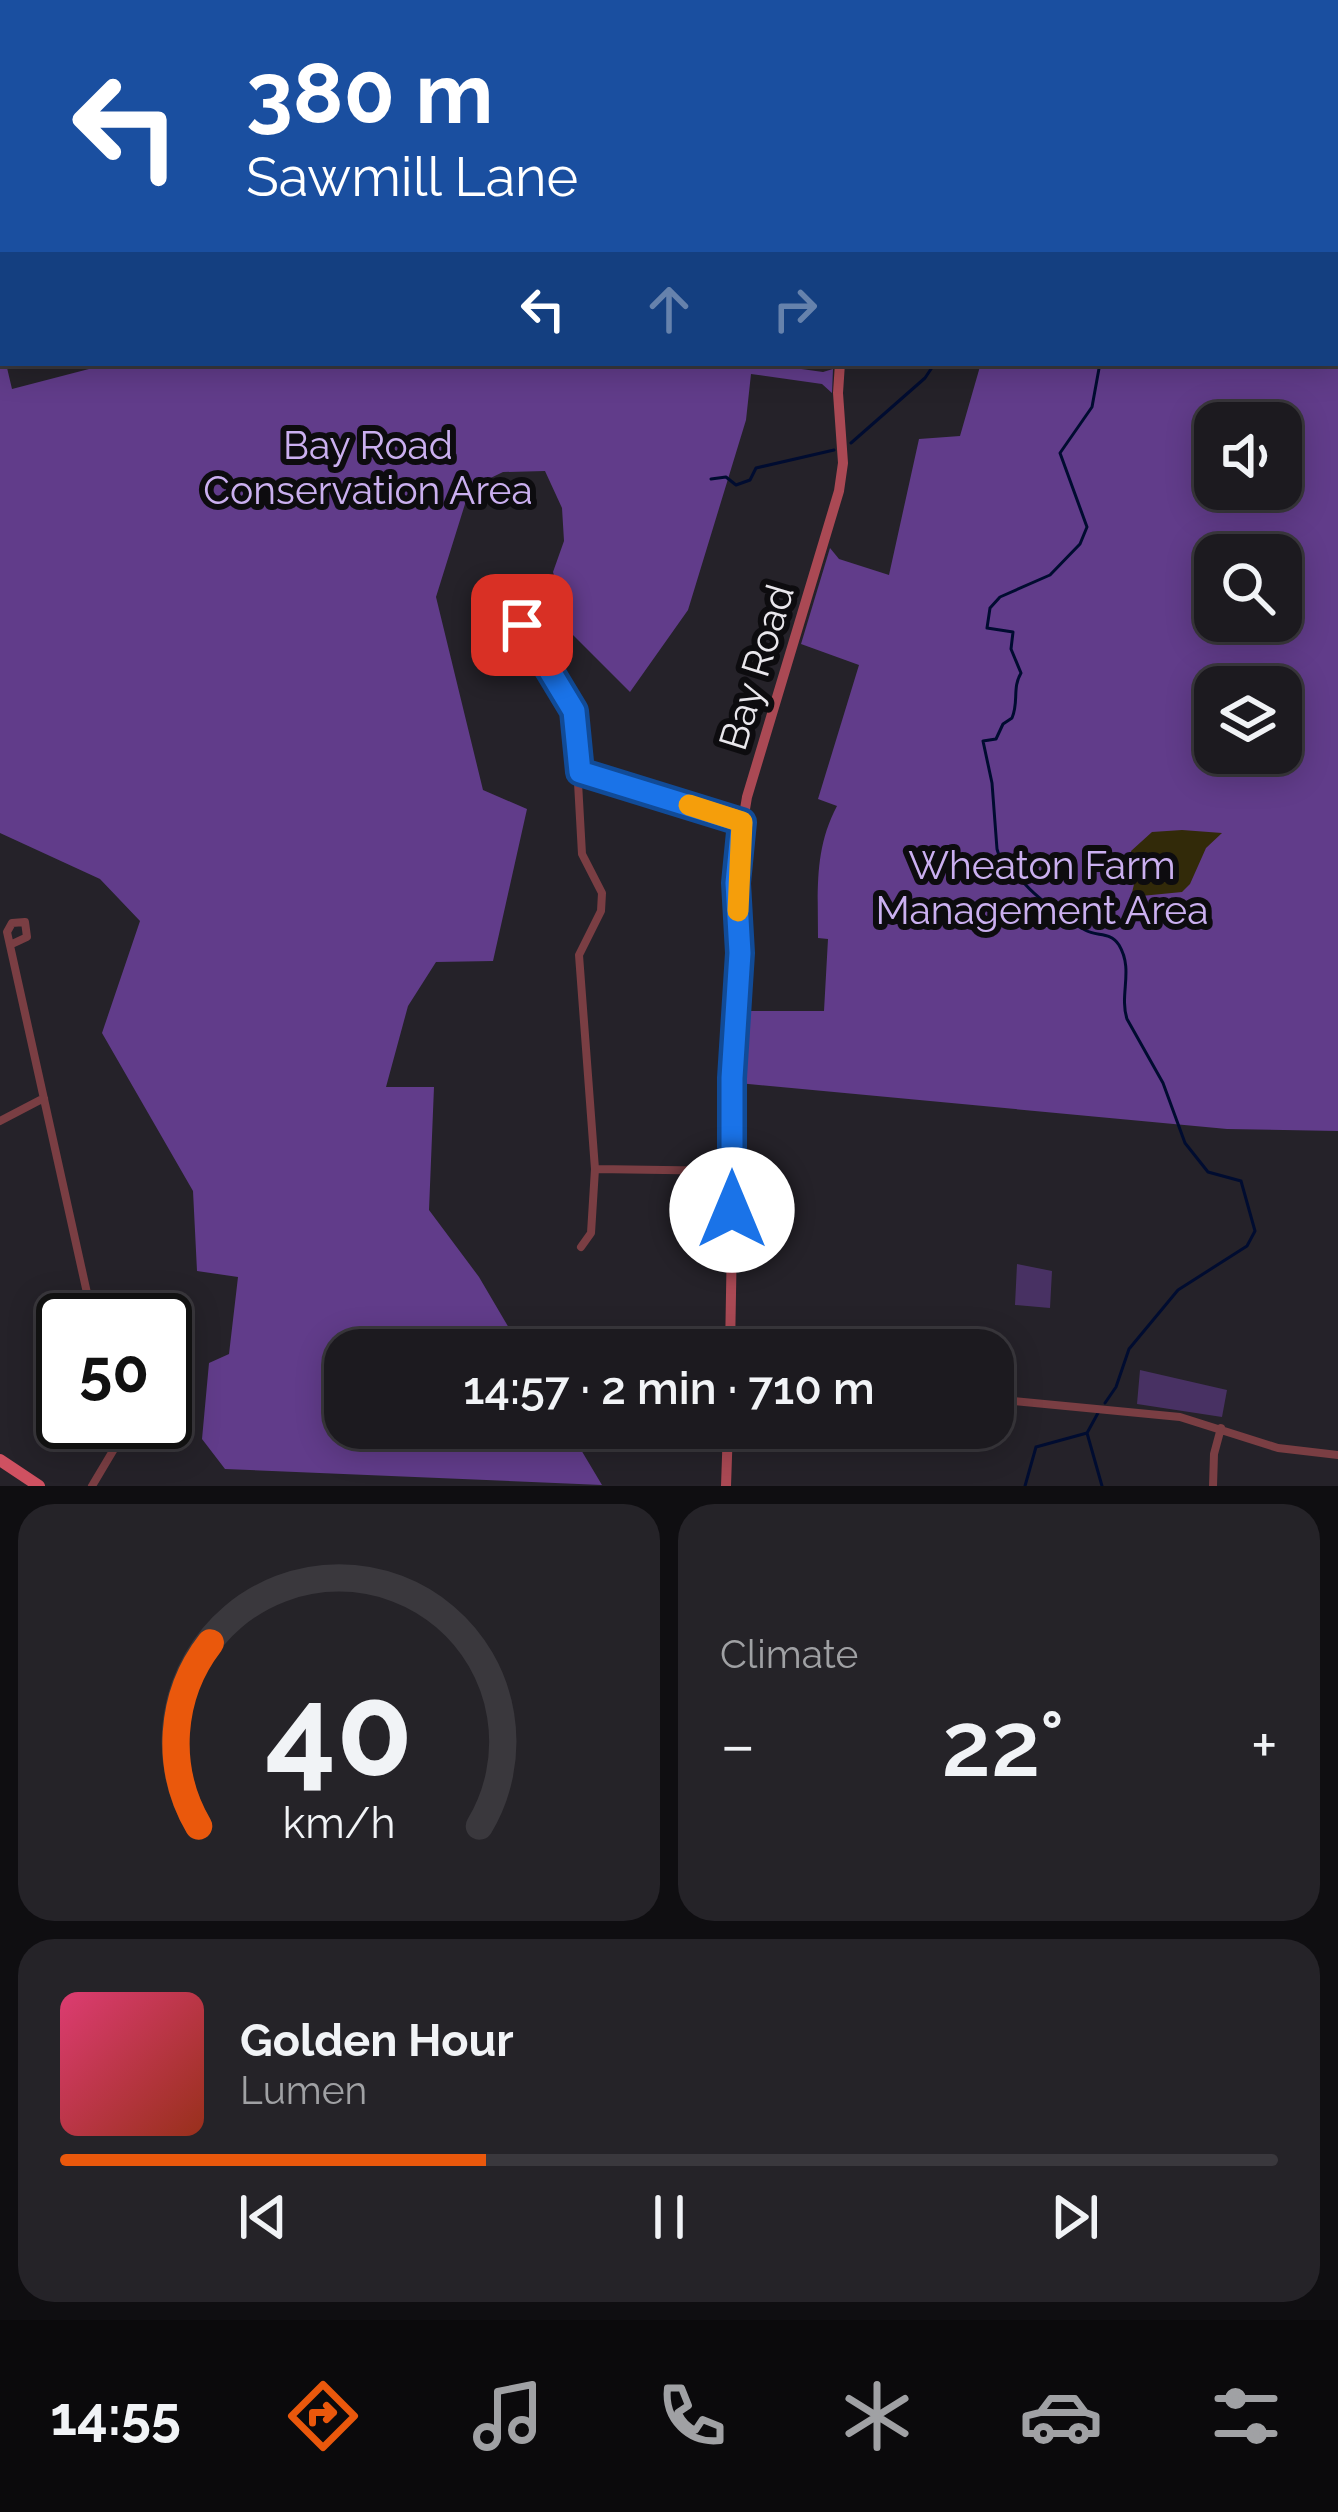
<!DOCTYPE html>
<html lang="en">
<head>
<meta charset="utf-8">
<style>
  body { margin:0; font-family:Raleway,sans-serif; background:#252328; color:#f1f3f6; height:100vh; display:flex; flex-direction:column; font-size:45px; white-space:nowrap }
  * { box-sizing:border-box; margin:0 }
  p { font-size:39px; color:#a0a1a4 }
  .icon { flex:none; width:66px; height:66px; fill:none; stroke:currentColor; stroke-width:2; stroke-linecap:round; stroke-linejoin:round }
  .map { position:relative; height:1486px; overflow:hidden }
  .sheet { display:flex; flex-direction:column; gap:18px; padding:18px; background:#0f0e11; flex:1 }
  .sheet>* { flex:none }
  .top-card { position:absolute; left:0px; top:0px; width:1338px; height:366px; box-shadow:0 6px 30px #0003,0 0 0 3px #3a383d; background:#1a4fa0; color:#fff; overflow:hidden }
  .controls { position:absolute; left:1194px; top:402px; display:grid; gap:24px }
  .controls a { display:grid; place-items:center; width:108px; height:108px; border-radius:24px; background:#1c1a1f; box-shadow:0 6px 30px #0003,0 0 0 3px #3a383d; font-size:60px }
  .speed { position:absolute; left:36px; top:1293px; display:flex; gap:24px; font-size:60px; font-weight:700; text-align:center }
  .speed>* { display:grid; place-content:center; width:156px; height:156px; border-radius:50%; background:#1c1a1f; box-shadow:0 6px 30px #0003,0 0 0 3px #3a383d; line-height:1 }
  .speed .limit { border:6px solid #111; border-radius:18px; background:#fff; color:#111 }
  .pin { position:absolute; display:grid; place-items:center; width:102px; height:102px; color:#fff; margin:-51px; border-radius:24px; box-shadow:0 6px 18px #0006 }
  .me { position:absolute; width:132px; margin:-66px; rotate:0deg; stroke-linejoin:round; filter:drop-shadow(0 0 9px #0008) }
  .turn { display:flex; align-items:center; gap:42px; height:252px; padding:0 48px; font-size:54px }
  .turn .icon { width:156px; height:156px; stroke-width:2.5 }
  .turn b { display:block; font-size:84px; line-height:102px }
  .lanes { display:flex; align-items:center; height:114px; padding:0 48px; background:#0003; justify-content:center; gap:60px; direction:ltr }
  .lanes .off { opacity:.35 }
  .big { font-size:90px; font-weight:600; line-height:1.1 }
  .sheet .widget { flex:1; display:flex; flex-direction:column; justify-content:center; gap:18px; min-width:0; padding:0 42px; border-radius:36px; background:#252328 }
  .sheet .dial { align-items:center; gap:0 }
  .dial svg { height:312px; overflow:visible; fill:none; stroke:#3a383d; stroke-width:7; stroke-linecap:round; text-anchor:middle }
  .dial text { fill:#f1f3f6; stroke:none }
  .song { display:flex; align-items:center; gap:36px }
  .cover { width:144px; height:144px; border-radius:18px; background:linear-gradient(135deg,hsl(340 70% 55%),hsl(10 70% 35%)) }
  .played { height:12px; border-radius:6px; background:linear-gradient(90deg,#ea580c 35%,#3a383d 35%) }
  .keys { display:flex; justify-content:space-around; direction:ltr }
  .heat { display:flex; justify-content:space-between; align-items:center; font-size:66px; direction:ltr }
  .sheet .tiles { flex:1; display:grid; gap:18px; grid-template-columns:1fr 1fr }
  .widget:last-child { grid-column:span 2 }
  .trip { position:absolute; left:324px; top:1329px; width:690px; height:120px; border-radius:36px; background:#1c1a1f; box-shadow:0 6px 30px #0003,0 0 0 3px #3a383d; font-weight:600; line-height:120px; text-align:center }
  .dock { display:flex; height:192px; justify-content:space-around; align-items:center; background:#0b0a0c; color:#a0a1a4 }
  .dock .icon { width:84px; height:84px }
  .dock .on { color:#ea580c }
  .dock b { font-size:54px; color:#f1f3f6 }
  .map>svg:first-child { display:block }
  .green { fill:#483163 }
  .forest { fill:#613c8a; fill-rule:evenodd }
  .sand { fill:#322a09 }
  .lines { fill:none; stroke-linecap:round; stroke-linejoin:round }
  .stream { stroke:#000c30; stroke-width:3 }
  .minor { stroke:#7a3e43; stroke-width:8 }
  .secondary { stroke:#aa4954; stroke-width:10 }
  .primary { stroke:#cf5161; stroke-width:12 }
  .route-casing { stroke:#114b97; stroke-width:30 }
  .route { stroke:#1a73e8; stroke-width:21 }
  .slow { stroke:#f59e0b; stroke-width:21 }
  .labels { text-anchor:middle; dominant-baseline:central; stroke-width:12; stroke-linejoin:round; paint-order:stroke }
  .park-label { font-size:39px; fill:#cbb0f0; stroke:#0d0c0f }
  .street-label { font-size:39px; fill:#e9e7ec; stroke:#0d0c0f }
</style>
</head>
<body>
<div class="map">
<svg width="1338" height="1486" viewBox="0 0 1338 1486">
  <rect width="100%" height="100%" fill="#252229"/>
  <path class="green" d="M1017 1264 1052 1271 1050 1308 1015 1305Z
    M1140 1370 1227 1390 1222 1417 1137 1404Z"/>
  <path class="forest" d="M934 0H1338V1131L1227 1129 738 1083 742 1011H824L828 939 818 938C818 891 814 849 837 806L818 799 859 665 801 644 830 548 839 559 889 575 919 439 960 436 981 363H1335V3H933ZM1215 423H1281V489H1215ZM1215 555H1281V621H1215ZM1215 687H1281V753H1215Z
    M0 338 12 389 112 363H759L823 372 833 369 832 393 822 384 751 374 746 420 688 610 630 692 573 635 553 572 564 541 562 508 545 471 503 472 470 488 436 597 483 790 527 809 493 961 436 962 408 1006 386 1087H434L429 1210 479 1277 522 1350H345V1428H568L602 1485 225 1469 202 1439 209 1363 229 1354 238 1277 197 1271 193 1191 102 1033 140 921 100 879 0 833Z"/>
  <path class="sand" d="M1182 830 1222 833 1206 848 1190 884 1182 892 1131 897 1135 880 1131 851 1152 832Z"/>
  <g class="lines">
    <path class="stream" d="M1123 3 1124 0
      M1100 363 1092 407 1060 453 1087 527 1080 544 1050 575 1000 597 990 608 987 628 1013 632 1011 649 1021 673C1012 688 1019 702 1012 718L1003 724 996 739 983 741 992 783 997 849 1005 875 1019 876C1028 892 1069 922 1085 930 1097 937 1110 931 1119 945 1134 970 1119 994 1127 1019L1163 1083 1185 1143 1208 1172 1241 1181 1255 1231 1247 1246 1178 1290 1129 1349 1116 1387 1105 1403
      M851 443 925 378 935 363
      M711 479 726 477 736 485 750 480 756 468 834 450
      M1098 1413 1087 1433 1102 1486
      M1025 1486 1036 1447 1087 1433"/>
    <path class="minor" d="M157 0 204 3
      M548 3 556 0
      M511 600 525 606 522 625 505 616V607Z
      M522 625 574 711 582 854 602 893 601 911 579 955 595 1169 591 1233 581 1247
      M580 772 742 822
      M12 944 27 937 25 922 12 923 7 932 93 1320
      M0 1121 44 1098
      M596 1169 732 1171
      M993 1399 1180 1417 1278 1448 1338 1455
      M92 1486 120 1439 122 1422
      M1213 1486 1214 1454 1221 1428"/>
    <path class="secondary" d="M927 3 928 0
      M730 1350 739 845 747 797 839 491 843 463 838 393 840 363
      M726 1486 728 1428"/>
    <path class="primary" d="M0 1460 39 1486"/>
  </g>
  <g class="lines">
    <g class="route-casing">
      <path id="route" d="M522 625 574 711 580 772 742 822 736 883 740 953 732 1078V1210"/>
    </g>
    <use href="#route" class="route"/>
    <path class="slow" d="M689 805 742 822 738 911"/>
  </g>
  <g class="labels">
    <g class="park-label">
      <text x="368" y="445">Bay Road<tspan x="368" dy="45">Conservation Area</tspan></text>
      <text x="1042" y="865">Wheaton Farm<tspan x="1042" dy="45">Management Area</tspan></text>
    </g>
    <g class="street-label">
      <text transform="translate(756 667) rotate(-73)">Bay Road</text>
    </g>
  </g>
</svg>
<div class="controls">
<a><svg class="icon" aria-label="sound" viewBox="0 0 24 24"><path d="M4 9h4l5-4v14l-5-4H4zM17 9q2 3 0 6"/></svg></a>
<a><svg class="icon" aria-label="search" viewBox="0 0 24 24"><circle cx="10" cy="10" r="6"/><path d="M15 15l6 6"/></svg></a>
<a><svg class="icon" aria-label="layers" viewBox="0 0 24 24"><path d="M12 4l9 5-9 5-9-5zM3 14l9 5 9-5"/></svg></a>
</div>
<div class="speed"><div class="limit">50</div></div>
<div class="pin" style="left:522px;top:625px;background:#d93025"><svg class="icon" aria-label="arrive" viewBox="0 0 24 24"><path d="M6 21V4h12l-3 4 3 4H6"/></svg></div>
<svg class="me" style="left:732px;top:1210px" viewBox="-20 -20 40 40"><circle r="19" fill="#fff"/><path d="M0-13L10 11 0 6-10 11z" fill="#1a73e8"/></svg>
<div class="trip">14:57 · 2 min · 710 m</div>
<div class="top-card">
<div class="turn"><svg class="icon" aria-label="left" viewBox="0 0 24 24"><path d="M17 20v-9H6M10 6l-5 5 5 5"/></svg><div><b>380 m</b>Sawmill Lane</div></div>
<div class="lanes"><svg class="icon" aria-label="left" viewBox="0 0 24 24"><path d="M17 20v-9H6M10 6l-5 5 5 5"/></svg><svg class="icon off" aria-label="ahead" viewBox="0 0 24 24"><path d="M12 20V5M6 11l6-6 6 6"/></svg><svg class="icon off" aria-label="right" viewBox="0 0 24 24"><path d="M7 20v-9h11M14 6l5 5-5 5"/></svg></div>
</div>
</div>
<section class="sheet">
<div class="tiles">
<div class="widget dial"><svg viewBox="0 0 100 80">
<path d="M14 69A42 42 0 1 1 86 69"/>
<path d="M14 69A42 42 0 0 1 17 22" stroke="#ea580c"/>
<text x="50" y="56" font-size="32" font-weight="700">40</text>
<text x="50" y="72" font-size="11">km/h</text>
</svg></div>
<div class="widget"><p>Climate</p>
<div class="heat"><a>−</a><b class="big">22°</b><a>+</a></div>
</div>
<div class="widget">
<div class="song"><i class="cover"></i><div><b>Golden Hour</b><p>Lumen</p></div></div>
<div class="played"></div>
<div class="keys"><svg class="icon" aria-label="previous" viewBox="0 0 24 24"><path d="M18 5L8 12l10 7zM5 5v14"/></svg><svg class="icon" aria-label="pause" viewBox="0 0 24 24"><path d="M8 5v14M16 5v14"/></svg><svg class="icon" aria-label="next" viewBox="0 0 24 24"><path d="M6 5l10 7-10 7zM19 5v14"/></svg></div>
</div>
</div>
</section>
<nav class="dock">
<b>14:55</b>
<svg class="icon on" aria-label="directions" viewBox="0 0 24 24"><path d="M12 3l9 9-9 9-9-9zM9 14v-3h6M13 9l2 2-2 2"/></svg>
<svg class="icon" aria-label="music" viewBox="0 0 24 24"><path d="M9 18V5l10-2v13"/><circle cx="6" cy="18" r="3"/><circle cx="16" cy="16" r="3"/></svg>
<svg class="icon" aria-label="phone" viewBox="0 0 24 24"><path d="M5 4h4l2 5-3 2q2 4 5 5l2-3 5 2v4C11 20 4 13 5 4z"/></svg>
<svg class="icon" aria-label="climate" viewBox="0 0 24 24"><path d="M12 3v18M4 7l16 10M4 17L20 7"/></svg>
<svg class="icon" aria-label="car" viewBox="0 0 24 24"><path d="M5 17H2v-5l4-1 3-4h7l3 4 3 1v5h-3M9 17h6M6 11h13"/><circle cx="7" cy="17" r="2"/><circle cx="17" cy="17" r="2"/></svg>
<svg class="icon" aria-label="filters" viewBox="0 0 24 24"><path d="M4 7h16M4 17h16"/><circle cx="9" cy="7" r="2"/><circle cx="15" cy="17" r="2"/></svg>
</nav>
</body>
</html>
